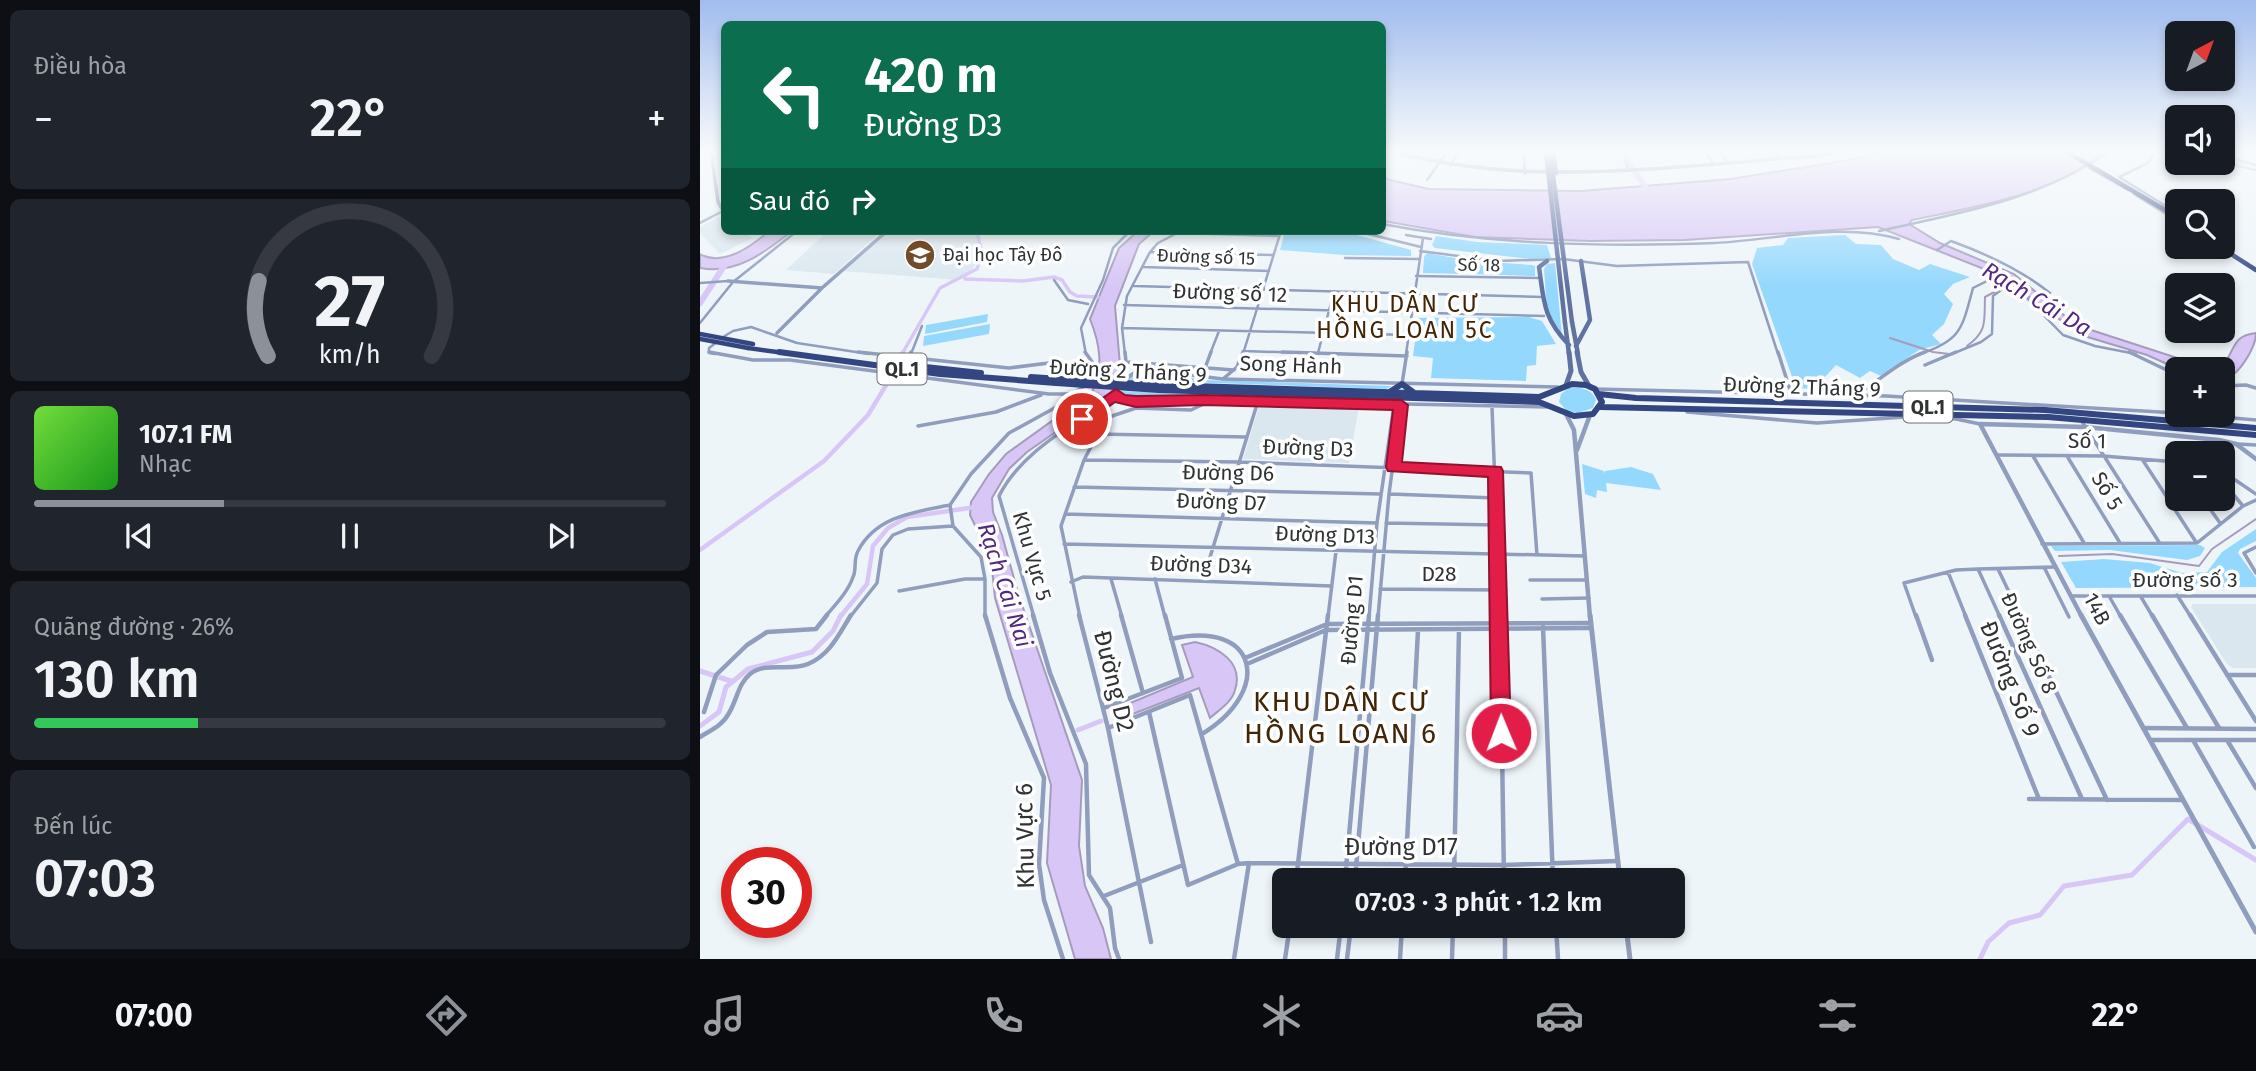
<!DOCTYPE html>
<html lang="vi">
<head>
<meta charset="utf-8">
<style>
  body { margin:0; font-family:"Fira Sans",sans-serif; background:#20242c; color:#f1f3f6; height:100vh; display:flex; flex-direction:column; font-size:26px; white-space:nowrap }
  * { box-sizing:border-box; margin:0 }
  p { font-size:23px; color:#9ea1a6 }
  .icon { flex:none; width:38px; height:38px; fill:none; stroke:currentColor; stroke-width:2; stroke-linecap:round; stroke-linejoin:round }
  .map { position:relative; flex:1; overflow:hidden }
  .sheet { display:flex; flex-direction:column; gap:10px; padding:10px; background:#0d0f14; width:700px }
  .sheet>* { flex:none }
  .banner { position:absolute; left:21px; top:21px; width:665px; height:214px; border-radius:10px; box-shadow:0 4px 10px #0003; background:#0b6e4f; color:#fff; overflow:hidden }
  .needle { width:46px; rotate:41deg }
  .buttons { position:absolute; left:1465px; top:21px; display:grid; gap:14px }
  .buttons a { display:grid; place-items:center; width:70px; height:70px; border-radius:10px; background:#171b24; box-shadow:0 4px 10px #0003; font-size:35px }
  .speed { position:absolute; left:21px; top:847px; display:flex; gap:14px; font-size:35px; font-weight:700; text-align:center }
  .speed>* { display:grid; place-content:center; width:91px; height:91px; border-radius:50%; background:#171b24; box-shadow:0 4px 10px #0003; line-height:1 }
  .speed .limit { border:10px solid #d22; background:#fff; color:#111 }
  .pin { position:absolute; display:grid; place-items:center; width:60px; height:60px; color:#fff; margin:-30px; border:4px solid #fff; border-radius:50%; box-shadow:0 2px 7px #0007 }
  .me { position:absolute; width:77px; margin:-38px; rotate:359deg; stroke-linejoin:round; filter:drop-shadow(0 0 5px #0008) }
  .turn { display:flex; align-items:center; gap:24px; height:147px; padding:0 28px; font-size:32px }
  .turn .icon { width:91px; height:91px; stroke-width:2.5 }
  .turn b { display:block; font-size:49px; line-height:60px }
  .then { display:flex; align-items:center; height:66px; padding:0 28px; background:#0003; gap:14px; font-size:26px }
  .big { font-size:52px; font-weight:600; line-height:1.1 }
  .sheet .card { flex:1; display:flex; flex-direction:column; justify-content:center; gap:10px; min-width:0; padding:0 24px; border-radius:10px; background:#20242c }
  .sheet .dial { align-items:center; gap:0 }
  .dial svg { height:182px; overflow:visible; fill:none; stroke:#363941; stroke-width:7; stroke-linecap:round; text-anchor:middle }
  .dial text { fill:#f1f3f6; stroke:none }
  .song { display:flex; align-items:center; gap:21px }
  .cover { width:84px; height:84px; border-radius:10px; background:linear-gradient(135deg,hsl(100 70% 55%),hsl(120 70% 35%)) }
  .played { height:7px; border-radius:4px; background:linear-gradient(90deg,#8c9099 30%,#363941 30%) }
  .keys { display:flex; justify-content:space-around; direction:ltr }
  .heat { display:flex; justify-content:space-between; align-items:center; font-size:38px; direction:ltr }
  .charge { height:10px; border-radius:5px; background:linear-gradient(90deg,#34c759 26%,#363941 0) }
  .trip { position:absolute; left:572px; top:868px; width:413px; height:70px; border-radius:10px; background:#171b24; box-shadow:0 4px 10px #0003; font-weight:600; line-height:70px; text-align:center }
  .tab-bar { display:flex; height:112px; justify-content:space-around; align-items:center; background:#090b0e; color:#9ea1a6 }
  .tab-bar .icon { width:49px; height:49px }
  .tab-bar .on { color:#8c9099 }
  .tab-bar b { font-size:32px; color:#f1f3f6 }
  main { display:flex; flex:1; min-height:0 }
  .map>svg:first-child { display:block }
  .built { fill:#dae7ef }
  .green { fill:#95d8fd }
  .water { fill:#d8c7f6; stroke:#a69bbc; stroke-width:2 }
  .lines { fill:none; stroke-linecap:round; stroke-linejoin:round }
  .stream { stroke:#a69bbc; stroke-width:2 }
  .canal-far2 { stroke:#d8c7f6; stroke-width:3.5 }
  .canal-far1 { stroke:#d8c7f6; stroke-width:4.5 }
  .canal { stroke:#d8c7f6; stroke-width:5 }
  .river { stroke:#d8c7f6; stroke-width:6 }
  .minor-far2 { stroke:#909dbd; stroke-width:2.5 }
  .minor-far1 { stroke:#909dbd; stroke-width:3.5 }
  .minor { stroke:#909dbd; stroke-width:4.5 }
  .tertiary-far2 { stroke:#909dbd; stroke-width:3.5 }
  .tertiary-far1 { stroke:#909dbd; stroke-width:4.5 }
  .tertiary { stroke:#909dbd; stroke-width:5 }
  .secondary-far1 { stroke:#6172a1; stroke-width:4.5 }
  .secondary { stroke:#6172a1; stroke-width:5 }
  .trunk-far1 { stroke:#334682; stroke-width:4.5 }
  .trunk { stroke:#334682; stroke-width:6 }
  .secondary-bridge { stroke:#6172a1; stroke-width:4.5 }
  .trunk-bridge-far1 { stroke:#334682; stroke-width:4.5 }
  .trunk-bridge { stroke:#334682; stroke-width:6 }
  .route { fill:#e11d48; stroke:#92132f; stroke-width:2 }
  .labels { text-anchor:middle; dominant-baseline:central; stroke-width:7; stroke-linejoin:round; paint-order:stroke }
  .far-poi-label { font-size:18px; fill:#303334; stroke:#fff; text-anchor:start }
  .far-street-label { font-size:18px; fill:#303334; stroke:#fff }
  .shield { fill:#fff; stroke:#6e7071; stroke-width:2 }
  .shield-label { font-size:19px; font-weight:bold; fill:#303334 }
  .street-label { font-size:21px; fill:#303334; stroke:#fff }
  .water-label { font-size:23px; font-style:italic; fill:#522980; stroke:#fff }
  .neighbourhood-label { font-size:23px; letter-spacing:2px; fill:#412506; stroke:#fff }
  .near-street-label { font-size:24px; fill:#303334; stroke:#fff }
  .near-neighbourhood-label { font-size:28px; letter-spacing:2px; fill:#412506; stroke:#fff }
</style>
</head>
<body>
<main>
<section class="sheet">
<div class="card"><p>Điều hòa</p>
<div class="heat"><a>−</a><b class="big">22°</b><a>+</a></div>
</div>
<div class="card dial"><svg viewBox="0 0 100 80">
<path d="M14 69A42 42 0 1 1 86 69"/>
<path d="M14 69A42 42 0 0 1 10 36" stroke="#8c9099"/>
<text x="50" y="56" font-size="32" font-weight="700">27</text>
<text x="50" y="72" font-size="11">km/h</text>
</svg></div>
<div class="card">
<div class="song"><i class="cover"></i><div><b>107.1 FM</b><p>Nhạc</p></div></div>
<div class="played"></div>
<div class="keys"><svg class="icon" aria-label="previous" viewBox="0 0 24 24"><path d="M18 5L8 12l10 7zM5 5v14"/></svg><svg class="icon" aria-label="pause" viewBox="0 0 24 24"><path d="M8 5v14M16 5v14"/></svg><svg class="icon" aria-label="next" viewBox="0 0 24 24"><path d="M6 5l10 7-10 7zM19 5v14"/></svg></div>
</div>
<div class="card"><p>Quãng đường · 26%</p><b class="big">130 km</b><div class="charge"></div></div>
<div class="card"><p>Đến lúc</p><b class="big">07:03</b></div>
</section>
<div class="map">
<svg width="1556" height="959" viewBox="0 0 1556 959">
  <rect width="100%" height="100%" fill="#eef5f9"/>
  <path class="built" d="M18 217 24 221V231H41L53 238 20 254 0 233V227Z
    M128 231 179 233 134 274 86 270Z
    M187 231H277L281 250 279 260 267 276 259 280 142 271Z
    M560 403 659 406 649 463 543 459Z
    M1493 604H1556V668H1533L1527 664 1491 607Z"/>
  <path class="green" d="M585 231H642L711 250V256L645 255 580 250Z
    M1145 235 1156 244 1181 245 1193 259 1219 270 1230 264 1270 277 1253 284 1244 294 1253 304 1244 324 1232 335 1241 344 1219 350 1181 376 1170 371 1160 378 1136 365 1114 389 1096 388 1052 264 1057 248 1083 245 1088 238Z
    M736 236 777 242 847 245 851 258 830 259 735 248 732 245Z
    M727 253 766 260V274L723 273 724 257Z
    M774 261 832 265 835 266V276L774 274Z
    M855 263 862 336 847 310 844 269 847 264Z
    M288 314 287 322 225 334 226 325Z
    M829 317 842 321 856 344 837 346 836 365 827 366 826 381 731 378 733 358 713 356 718 318Z
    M290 324 289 334 223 346 224 336Z
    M443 370 505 380 692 386 686 389 425 380Z
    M869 388C881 387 892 389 896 400L893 408 878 413 866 410 859 402 861 394Z
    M419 391 689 400 690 402 495 399 470 402 418 397Z
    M882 464 904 471 905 474V471L931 467 953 474 961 490 906 483 907 492 897 490 896 498 885 494Z
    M1556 529V541L1540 549 1538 553 1556 578V587L1376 588 1361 562 1404 559 1450 563 1482 573 1507 572 1522 552Z
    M1500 545 1505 548 1500 556 1487 560 1410 550 1355 551 1351 546Z"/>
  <path class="water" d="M1183 152H1404C1352 195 1276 207 1212 220L1209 224 1240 243 1314 274 1365 316 1388 329 1508 368 1525 363C1536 346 1533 336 1556 333 1556 347 1538 378 1523 379L1522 369H1478L1447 355 1381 335 1299 275 1178 227 985 240 890 241 775 237 683 221 682 178 729 189 881 191 1031 179 1149 160Z
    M69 231H92C65 252 37 275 0 268V254C23 267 52 246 69 231Z
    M438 231H454L439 244 415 306 421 377 409 395 327 452 309 469 292 498 293 512 302 535 318 593 382 780 379 846 385 886 403 928 411 959H375L347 863 351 785 295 598 291 559 270 515 271 502 289 474 306 454 392 392C404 368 400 344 390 319L419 248Z
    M495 642C518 647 544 662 535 690 532 702 519 710 510 718L499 688 415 721 411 711 493 677 482 645Z"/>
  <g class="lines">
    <path class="stream" d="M1522 153 1538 166 1556 170
      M1190 338 1233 352 1249 354
      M1267 346C1288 331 1284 321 1285 297L1302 288
      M1359 556 1412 554 1499 566 1512 549 1556 519"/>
    <path class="canal-far2" d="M265 279 323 281 354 277 362 280 370 292 377 296 398 297
      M202 354 240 288 277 269 282 254 277 231"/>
    <path class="canal-far1" d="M201 355 203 352
      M0 550 124 461 168 415 188 382
      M140 617 167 584 173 546 188 528 207 517 276 507"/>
    <path class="canal" d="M0 671 31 681
      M0 726 19 712 26 687 48 669 112 652 133 631 141 615
      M378 730 401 721
      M1280 959 1288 942 1309 923 1340 915 1364 886 1432 875 1488 819 1556 860"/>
    <path class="river" d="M936 152 926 160 945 186
      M0 303 26 263"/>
    <path class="minor-far2" d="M928 152 924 158 928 169
      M1005 152 1013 163
      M1021 152 1027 162
      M1074 152 1081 158
      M1525 152 1538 160 1556 165
      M824 153 825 174
      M1522 161 1525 162
      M750 166 758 152
      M1389 168 1428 190
      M1419 177 1477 213
      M1419 177 1448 163 1455 154
      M727 180 747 152
      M1434 194 1477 221
      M0 223 23 211
      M682 224C792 245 903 247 1015 243 1076 240 1139 222 1199 239
      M656 231 721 247
      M1179 231C1260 213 1339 200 1409 152
      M479 233 579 236
      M706 235 731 239
      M1237 250 1251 241C1287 254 1320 269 1350 293
      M720 251 797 261 863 259 917 266 1048 262 1078 354
      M450 252 573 255
      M645 258 719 259
      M443 267 569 271
      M716 276 840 278
      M354 280 368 300 388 304
      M0 283 28 281
      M434 286 842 297
      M424 305 844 316
      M0 323 33 282 97 231
      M422 328 709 335
      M23 337 33 331 51 327 97 343 169 354
      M543 351 639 354
      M618 353 634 291
      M15 354 9 353V348L17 342
      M211 354 222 326
      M386 354 381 328 403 280 413 248 430 231
      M425 354 422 328 427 296 450 252 458 243 481 231
      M510 354 519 331
      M543 354 581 231
      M706 354 723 238
      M1220 354C1262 340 1262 328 1273 288L1291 279 1323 294 1363 335 1395 346 1436 354
      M1252 354 1281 342 1292 334 1293 296 1305 287"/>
    <path class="minor-far1" d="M9 352 53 360H90L349 394H372L383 387
      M158 352 309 368 349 363 392 368 393 363 385 352
      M425 352 426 362 534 370
      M582 352 707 356
      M1078 352 1091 393
      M1429 352 1477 375
      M209 358 211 352
      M1225 365 1256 352
      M505 368 511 352
      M523 379 537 367 543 352
      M387 380 392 368
      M423 381 438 370H451L523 379 858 387
      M702 384 707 352
      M1522 386 1546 385 1556 388
      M895 389 1186 396 1477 413
      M416 394 421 399 472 403 510 400
      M1157 394C1180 380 1200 361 1225 352
      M792 407 800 617
      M987 412 1117 423 1205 417 1256 419 1280 424
      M1498 415 1556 420
      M1381 420 1459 542
      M218 426 296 412 341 395
      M397 434 547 437
      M1538 444 1556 445
      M1297 455 1403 456 1477 462
      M1333 456 1384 543
      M1367 456 1420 543
      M1442 459 1496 542
      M384 460 539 462 831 473 837 555
      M1522 471 1556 494
      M1522 481 1543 506
      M374 487 681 494
      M690 494 796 498
      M1503 499 1520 523
      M365 514 677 523
      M686 523 798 525
      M364 544 884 556
      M1342 544 1497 543 1543 506 1556 500
      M1556 547 1544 553 1556 573
      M1298 569 1321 617
      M1345 569 1369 617
      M1248 572 1266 617
      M411 579 422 617
      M455 579 465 617
      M503 580 558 401
      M830 580H886
      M371 582 383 577 631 586
      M680 589 799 590
      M199 591 265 579H285
      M1477 595 1491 617
      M1372 596H1556
      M1409 596 1421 617
      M1441 597 1453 617
      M842 599 889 598
      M125 617C135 605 148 592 153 577 157 569 153 560 158 551 176 516 215 512 250 505
      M150 617 177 583 182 549 193 535 208 529 253 526
      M285 617V579L281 557 253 526 250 505 271 474 309 433 369 400 372 394
      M334 617 299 496C322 450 376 424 416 394
      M380 617 361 526 384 460 406 418 436 408 491 410 512 400 848 407
      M628 617 636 551
      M669 617 677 523 694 405
      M678 617 689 494 701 405
      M1216 617 1204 583 1256 570 1278 569
      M1300 617 1278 569 1356 567"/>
    <path class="minor" d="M285 615 310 698 344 778 339 864 344 900 363 959
      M333 615 350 673 386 764 389 875 410 908 415 948 419 959
      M379 615 408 728 451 942
      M421 615 443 693
      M800 615 804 880
      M1216 615 1232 660
      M1265 615 1339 799
      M1299 615 1382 799
      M1320 615 1407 800
      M1420 615 1487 728
      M1452 615 1519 728
      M1490 615 1556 721
      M843 627 853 880
      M471 639C559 619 573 691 502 734
      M545 658 627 624 891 623
      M547 664 626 630 891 628
      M1527 675H1556
      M404 708 482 678 465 615
      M4 712 16 675 47 645 67 632 116 629 127 615
      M449 712 488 885 538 864 549 863 804 865 918 861
      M408 728 490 695 538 864
      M1443 728 1556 729
      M0 737C11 730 23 725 29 713 37 700 38 684 50 674 66 661 90 672 108 664 130 655 139 634 151 615
      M1450 740H1556
      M1493 740 1554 847
      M1527 740 1556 788
      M1329 799 1483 800
      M596 880 628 615
      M645 880 669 615
      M655 880 678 615
      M705 880 718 630
      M754 880 759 629
      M404 896 483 865
      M805 926V959
      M856 926 858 959
      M534 959 549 863
      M585 959 590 926
      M637 959 641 926
      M647 959 651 926
      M700 959 702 926
      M752 959 753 926"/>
    <path class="tertiary-far2" d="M11 152 18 202 24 212
      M695 152C832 189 977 165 1117 156L1140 152
      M28 281 122 288 187 231
      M77 333 122 288"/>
    <path class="tertiary-far1" d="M866 414 874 430 890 617
      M877 450 890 415
      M1382 617 1280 424 1385 427 1519 440 1536 444 1556 459"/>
    <path class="tertiary" d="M890 615 920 880
      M1381 615 1556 932
      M926 926 930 959"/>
    <path class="secondary-far1" d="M853 152 856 173
      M847 261 839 267C844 302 843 318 869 345
      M872 322 878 354
      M865 323 869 354
      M876 346 890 320 881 261"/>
    <path class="secondary" d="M877 352 881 372 889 386
      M866 385 871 371 869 352"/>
    <path class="trunk-far1" d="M1520 247 1556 270
      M48 348 92 354"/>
    <path class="trunk" d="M79 352 240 374 356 383
      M188 363 281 373
      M331 377 360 379
      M459 390 839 402 874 416 893 414 902 402 895 389 886 385 872 384 839 397 460 385
      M688 393 702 384 713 392
      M899 394 936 398 1345 410 1556 428
      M900 407 1348 417 1556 435"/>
    <path class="secondary-bridge" d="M846 152 865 323
      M850 152 872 322"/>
    <path class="trunk-bridge-far1" d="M1367 152 1477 217
      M0 334 53 344
      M0 339 48 348"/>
    <path class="trunk-bridge" d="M360 379 460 385
      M356 383 459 390"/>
  </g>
  <linearGradient id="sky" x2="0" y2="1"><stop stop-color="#a1bcee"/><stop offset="0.53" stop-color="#f7fafc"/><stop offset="1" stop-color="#f7fafc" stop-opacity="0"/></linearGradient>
  <rect width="1556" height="286" fill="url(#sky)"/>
  <path class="route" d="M416 389 425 395 436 396 503 395 701 400 708 405 702 462 801 467 803 471 811 733 808 740 801 743 794 740 791 733 788 477 688 471 686 467 693 410 503 405 436 407 415 402 387 423H376L374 419 376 416Z"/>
  <defs>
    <g id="university-disc" transform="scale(1.575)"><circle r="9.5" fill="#724c28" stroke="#fff"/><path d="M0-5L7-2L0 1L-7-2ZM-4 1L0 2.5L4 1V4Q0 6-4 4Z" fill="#fff"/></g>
  </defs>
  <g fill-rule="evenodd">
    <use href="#university-disc" x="220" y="255"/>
  </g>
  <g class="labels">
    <g class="far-poi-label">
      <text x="243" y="255">Đại học Tây Đô</text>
    </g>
    <g class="far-street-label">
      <text transform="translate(506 257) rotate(2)">Đường số 15</text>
      <text transform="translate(779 265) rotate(1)">Số 18</text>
    </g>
    <g class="shield">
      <rect x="177.5" y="353.5" width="49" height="31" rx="5"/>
      <rect x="1203.5" y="391.5" width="49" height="31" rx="5"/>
    </g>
    <g class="shield-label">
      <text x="202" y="369">QL.1</text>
      <text x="1228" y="407">QL.1</text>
    </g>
    <g class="street-label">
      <text transform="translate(530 293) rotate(2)">Đường số 12</text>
      <text transform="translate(591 365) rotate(2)">Song Hành</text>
      <text transform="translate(428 371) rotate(3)">Đường 2 Tháng 9</text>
      <text transform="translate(1102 387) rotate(2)">Đường 2 Tháng 9</text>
      <text transform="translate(1387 441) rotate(1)">Số 1</text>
      <text transform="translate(608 448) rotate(2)">Đường D3</text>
      <text transform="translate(528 473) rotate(1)">Đường D6</text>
      <text transform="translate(1407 491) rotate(59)">Số 5</text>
      <text transform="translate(521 502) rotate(2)">Đường D7</text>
      <text transform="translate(625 535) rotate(2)">Đường D13</text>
      <text transform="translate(332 556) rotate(74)">Khu Vực 5</text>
      <text transform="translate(501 565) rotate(2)">Đường D34</text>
      <text x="739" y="574">D28</text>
      <text x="1485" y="580">Đường số 3</text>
      <text transform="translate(1397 609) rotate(62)">14B</text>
      <text transform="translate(652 620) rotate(-85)">Đường D1</text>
      <text transform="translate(1329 643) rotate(66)">Đường Số 8</text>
    </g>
    <g class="water-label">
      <text transform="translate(1337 299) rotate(31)">Rạch Cái Da</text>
      <text transform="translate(305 585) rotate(72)">Rạch Cái Nai</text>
    </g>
    <g class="neighbourhood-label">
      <text x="705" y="304">KHU DÂN CƯ<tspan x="705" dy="26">HỒNG LOAN 5C</tspan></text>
    </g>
    <g class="near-street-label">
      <text transform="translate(1310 679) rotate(68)">Đường Số 9</text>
      <text transform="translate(414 681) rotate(76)">Đường D2</text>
      <text transform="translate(325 836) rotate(-91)">Khu Vực 6</text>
      <text x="701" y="847">Đường D17</text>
    </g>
    <g class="near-neighbourhood-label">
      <text x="641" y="701">KHU DÂN CƯ<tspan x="641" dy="32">HỒNG LOAN 6</tspan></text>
    </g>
  </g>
</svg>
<div class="buttons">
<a><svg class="needle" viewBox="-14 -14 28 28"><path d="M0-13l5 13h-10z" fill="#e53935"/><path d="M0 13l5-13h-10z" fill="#9ea1a6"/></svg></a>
<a><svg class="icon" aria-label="sound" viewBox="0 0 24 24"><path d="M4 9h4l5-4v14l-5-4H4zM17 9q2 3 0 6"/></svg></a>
<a><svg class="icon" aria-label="search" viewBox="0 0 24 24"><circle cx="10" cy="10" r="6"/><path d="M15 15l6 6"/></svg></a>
<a><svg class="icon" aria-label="layers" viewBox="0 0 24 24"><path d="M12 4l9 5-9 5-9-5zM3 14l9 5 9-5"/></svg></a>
<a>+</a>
<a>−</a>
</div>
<div class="speed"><div class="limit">30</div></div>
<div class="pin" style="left:382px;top:419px;background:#d93025"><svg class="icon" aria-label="arrive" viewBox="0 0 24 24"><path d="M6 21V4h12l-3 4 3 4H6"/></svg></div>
<svg class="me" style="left:801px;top:733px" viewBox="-20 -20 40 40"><circle r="17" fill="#e11d48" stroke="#fff" stroke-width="3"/><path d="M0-11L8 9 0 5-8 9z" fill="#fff"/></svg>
<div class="trip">07:03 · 3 phút · 1.2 km</div>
<div class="banner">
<div class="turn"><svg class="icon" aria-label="left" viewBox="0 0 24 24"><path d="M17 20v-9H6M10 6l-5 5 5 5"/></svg><div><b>420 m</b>Đường D3</div></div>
<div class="then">Sau đó<svg class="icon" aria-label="right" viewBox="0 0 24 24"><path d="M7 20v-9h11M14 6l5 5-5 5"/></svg></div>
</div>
</div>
</main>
<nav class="tab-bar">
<b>07:00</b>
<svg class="icon on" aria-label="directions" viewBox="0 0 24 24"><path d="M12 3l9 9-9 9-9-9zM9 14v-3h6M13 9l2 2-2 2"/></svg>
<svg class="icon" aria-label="music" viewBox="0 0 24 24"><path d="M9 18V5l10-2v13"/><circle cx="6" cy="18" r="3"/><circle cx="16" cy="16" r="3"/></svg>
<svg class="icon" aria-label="phone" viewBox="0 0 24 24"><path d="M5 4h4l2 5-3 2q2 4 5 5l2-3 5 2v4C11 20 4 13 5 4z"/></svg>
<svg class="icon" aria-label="climate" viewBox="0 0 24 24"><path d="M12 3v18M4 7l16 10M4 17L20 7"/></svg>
<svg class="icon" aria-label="car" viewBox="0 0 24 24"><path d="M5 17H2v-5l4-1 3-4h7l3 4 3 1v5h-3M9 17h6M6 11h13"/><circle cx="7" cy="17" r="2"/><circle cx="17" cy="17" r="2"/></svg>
<svg class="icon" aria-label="filters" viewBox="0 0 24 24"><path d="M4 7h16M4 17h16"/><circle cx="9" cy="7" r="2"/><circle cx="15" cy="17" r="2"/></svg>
<b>22°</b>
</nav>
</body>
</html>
